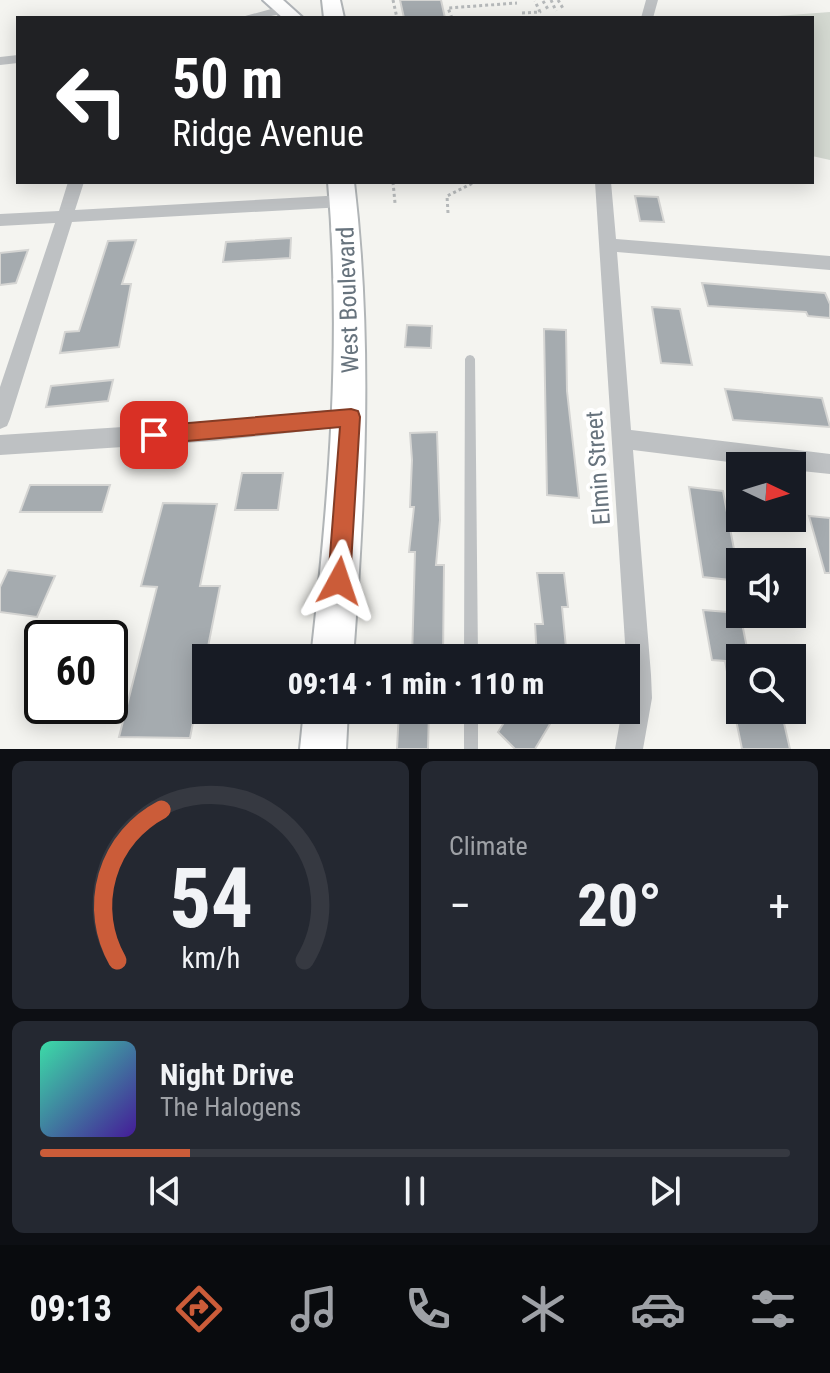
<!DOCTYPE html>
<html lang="en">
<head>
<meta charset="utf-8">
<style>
  body { margin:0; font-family:"Roboto Condensed",sans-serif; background:#242831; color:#f1f3f6; height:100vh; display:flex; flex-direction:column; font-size:30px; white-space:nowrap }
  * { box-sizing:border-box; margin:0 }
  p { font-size:26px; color:#9ea1a6 }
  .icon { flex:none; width:44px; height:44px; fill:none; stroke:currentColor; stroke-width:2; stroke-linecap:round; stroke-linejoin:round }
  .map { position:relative; height:749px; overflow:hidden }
  .drawer { display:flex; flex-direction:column; gap:12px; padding:12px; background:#0d0f14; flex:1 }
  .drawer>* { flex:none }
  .hud { position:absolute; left:16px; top:16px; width:798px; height:168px; border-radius:0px; box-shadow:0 4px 20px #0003; background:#202124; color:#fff; overflow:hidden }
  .needle { width:52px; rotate:94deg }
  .controls { position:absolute; left:726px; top:452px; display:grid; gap:16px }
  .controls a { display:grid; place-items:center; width:80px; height:80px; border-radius:0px; background:#171b24; box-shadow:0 4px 20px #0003; font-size:40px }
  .speed { position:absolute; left:24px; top:620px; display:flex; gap:16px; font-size:40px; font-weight:700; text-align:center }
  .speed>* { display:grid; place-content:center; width:104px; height:104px; border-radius:50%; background:#171b24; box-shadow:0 4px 20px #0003; line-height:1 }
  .speed .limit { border:4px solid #111; border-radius:12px; background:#fff; color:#111 }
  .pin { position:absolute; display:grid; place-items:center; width:68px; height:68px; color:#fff; margin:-34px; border-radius:16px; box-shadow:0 4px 12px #0006 }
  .me { position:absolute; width:88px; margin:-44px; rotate:5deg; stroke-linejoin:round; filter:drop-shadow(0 0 6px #0008) }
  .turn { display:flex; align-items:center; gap:28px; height:168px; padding:0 24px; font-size:36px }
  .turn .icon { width:104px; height:104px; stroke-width:2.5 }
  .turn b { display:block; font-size:56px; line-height:68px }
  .big { font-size:60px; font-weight:800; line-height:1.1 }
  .drawer .card { flex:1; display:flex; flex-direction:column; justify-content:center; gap:12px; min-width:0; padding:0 28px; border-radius:12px; background:#242831 }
  .drawer .dial { align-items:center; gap:0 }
  .dial svg { height:208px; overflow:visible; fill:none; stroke:#363941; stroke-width:7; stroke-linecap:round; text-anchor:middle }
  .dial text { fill:#f1f3f6; stroke:none }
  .song { display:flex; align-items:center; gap:24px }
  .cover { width:96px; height:96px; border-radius:12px; background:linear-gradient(135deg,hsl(160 70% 55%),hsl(260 70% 35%)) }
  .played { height:8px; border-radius:4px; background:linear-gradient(90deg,#cb5c39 20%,#363941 20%) }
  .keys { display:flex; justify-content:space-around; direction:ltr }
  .heat { display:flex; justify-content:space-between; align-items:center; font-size:44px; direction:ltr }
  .drawer .tiles { flex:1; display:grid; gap:12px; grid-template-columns:1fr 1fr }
  .card:last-child { grid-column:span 2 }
  .trip { position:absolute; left:192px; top:644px; width:448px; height:80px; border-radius:0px; background:#171b24; box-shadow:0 4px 20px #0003; font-weight:800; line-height:80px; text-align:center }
  .menu { display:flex; height:128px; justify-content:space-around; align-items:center; background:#090b0e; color:#9ea1a6 }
  .menu .icon { width:56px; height:56px }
  .menu .active { color:#cb5c39 }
  .menu b { font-size:36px; color:#f1f3f6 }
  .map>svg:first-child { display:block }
  .green { fill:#d5dad2 }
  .building { fill:#a5abaf; stroke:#d5d5d3; stroke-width:2 }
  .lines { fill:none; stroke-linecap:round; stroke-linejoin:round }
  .secondary-casing { stroke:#b2b6ba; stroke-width:4 }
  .primary-casing { stroke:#b1b5b7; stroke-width:4 }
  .path { stroke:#b7babb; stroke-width:3; stroke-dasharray:3 3; stroke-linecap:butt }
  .lane { fill:#bec1c3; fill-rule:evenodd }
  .street { fill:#bec1c3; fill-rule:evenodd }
  .secondary { fill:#fff; fill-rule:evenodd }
  .primary { fill:#fff; fill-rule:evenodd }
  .route { fill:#cb5c39; stroke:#843c25; stroke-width:2 }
  .labels { text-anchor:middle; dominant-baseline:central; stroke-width:8; stroke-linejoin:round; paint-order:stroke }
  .street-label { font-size:24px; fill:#67737d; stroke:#fff }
</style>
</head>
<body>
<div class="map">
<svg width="830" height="749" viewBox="0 0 830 749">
  <rect width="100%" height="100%" fill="#f4f4f0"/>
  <path class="green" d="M830 12V160L812 156V18L764 17Z"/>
  <path class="building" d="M400 0H441L445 18H404Z
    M635 196 658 197 664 222 640 221Z
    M291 238 290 258 223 262 226 242Z
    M136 240 122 284H131L119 347 60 353 65 332 79 331 108 241Z
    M28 250 16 283 0 285V253Z
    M702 283 825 293 830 304V318L808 316 806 312 708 306Z
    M652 307 680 309 692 365 661 363Z
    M407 325 432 326 431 348 405 347Z
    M544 329 566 330 567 391 579 498 547 495Z
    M113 380 108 401 46 407 51 386Z
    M725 389 822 398 830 427 733 420Z
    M437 432 440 520 436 565H444L443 658H412L415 552H409L414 507H410L412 460 410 433Z
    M242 473H283L278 510H235Z
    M30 485H110L102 512H20Z
    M689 487 723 491 740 581 703 577Z
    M163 503 217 504 200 586H220L190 738 119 737 157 587 141 586Z
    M809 516 830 518V573H825Z
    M8 570 55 576 37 617 0 612V587Z
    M537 573H564L568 607H562L567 658H537L535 624H543Z
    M703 610 740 613 749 658H740V697L732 698 725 661 712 660Z
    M399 710H429L428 749H397Z
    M512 710H535L550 724 535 749H515L498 732Z
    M734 710H781L790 749H742Z"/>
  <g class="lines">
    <g class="secondary-casing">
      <path id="secondary" d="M263 0H283L303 18H283Z"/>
    </g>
    <g class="primary-casing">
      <path id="primary" d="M322 0H340L344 18H324Z
        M328 182H354C373 341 365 498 353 658H311C329 499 342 342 328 182Z
        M304 710H348L346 749H300Z"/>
    </g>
    <path class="path" d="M393 0 397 18
      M551 0 556 11
      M558 0 564 10
      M543 1 549 11
      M522 13 540 12 535 1
      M452 18 448 8 517 3
      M393 182 395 203
      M448 213 447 196 475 182"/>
    <path class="lane" d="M470 355 473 356 475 359 478 658H464L465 359 467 356Z
      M464 710H478V749H464Z"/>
    <path class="street" d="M646 0H658L653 18H641Z
      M282 6 288 10 286 13 261 18H238Z
      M18 55V63L0 65V57Z
      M68 182H84L75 210 344 195 352 201 344 207 72 222 10 419 7 426 0 429V387L55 223 0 226V214L59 211Z
      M595 182H611L616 239 830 256V270L617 252 631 430 830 454V474L792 470V466H761L633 450 651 675 652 698 643 749H615L622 710H626V658Z
      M351 408 358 410 361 417 358 424 351 426 215 441 0 455V435L215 421Z"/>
    <use href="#secondary" class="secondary"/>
    <use href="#primary" class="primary"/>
  </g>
  <path class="route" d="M351 409 358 411 360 417 350 581 347 589 339 592 331 589 328 581 340 427 154 444 147 442 144 435 147 429 154 426Z"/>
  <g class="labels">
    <g class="street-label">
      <text transform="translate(348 300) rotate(-92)">West Boulevard</text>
      <text transform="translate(598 468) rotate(-94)">Elmin Street</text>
    </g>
  </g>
</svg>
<div class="controls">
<a><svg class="needle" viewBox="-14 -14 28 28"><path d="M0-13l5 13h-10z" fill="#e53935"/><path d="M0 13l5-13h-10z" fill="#9ea1a6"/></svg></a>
<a><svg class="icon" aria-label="sound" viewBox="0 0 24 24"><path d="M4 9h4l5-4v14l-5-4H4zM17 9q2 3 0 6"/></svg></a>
<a><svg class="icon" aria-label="search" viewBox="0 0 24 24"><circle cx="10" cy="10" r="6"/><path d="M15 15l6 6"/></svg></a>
</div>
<div class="speed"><div class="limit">60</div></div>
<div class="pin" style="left:154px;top:435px;background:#d93025"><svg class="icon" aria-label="arrive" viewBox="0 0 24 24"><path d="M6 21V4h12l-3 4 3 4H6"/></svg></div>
<svg class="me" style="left:339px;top:581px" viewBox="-20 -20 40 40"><path d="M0-17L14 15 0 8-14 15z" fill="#cb5c39" stroke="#fff" stroke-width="4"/></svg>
<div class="trip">09:14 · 1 min · 110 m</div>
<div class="hud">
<div class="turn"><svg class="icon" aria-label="left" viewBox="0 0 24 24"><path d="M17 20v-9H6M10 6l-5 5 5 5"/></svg><div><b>50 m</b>Ridge Avenue</div></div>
</div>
</div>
<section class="drawer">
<div class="tiles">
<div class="card dial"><svg viewBox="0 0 100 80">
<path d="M14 69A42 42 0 1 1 86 69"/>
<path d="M14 69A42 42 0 0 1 31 11" stroke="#cb5c39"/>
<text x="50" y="56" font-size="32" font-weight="700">54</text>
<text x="50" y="72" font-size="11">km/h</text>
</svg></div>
<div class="card"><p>Climate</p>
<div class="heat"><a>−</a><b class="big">20°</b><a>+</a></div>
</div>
<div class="card">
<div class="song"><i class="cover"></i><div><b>Night Drive</b><p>The Halogens</p></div></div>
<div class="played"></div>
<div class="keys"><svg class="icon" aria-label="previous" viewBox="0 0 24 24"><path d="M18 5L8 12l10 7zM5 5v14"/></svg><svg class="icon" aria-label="pause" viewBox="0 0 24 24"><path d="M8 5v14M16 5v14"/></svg><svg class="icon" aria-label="next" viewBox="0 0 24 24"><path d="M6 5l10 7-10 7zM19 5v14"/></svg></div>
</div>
</div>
</section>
<nav class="menu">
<b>09:13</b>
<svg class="icon active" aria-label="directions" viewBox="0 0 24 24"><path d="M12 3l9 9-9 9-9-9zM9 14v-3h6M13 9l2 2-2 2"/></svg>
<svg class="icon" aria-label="music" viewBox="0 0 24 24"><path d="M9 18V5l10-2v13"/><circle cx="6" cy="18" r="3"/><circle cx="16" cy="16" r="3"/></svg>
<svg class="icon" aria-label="phone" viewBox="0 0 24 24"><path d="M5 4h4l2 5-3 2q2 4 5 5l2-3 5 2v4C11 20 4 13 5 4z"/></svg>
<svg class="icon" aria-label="climate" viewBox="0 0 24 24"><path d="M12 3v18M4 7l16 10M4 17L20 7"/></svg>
<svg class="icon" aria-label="car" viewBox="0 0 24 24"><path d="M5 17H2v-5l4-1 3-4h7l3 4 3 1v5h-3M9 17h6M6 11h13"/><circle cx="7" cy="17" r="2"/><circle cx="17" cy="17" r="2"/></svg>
<svg class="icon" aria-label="filters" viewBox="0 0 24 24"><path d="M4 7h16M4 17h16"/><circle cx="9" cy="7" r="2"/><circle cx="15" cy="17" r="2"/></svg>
</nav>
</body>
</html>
